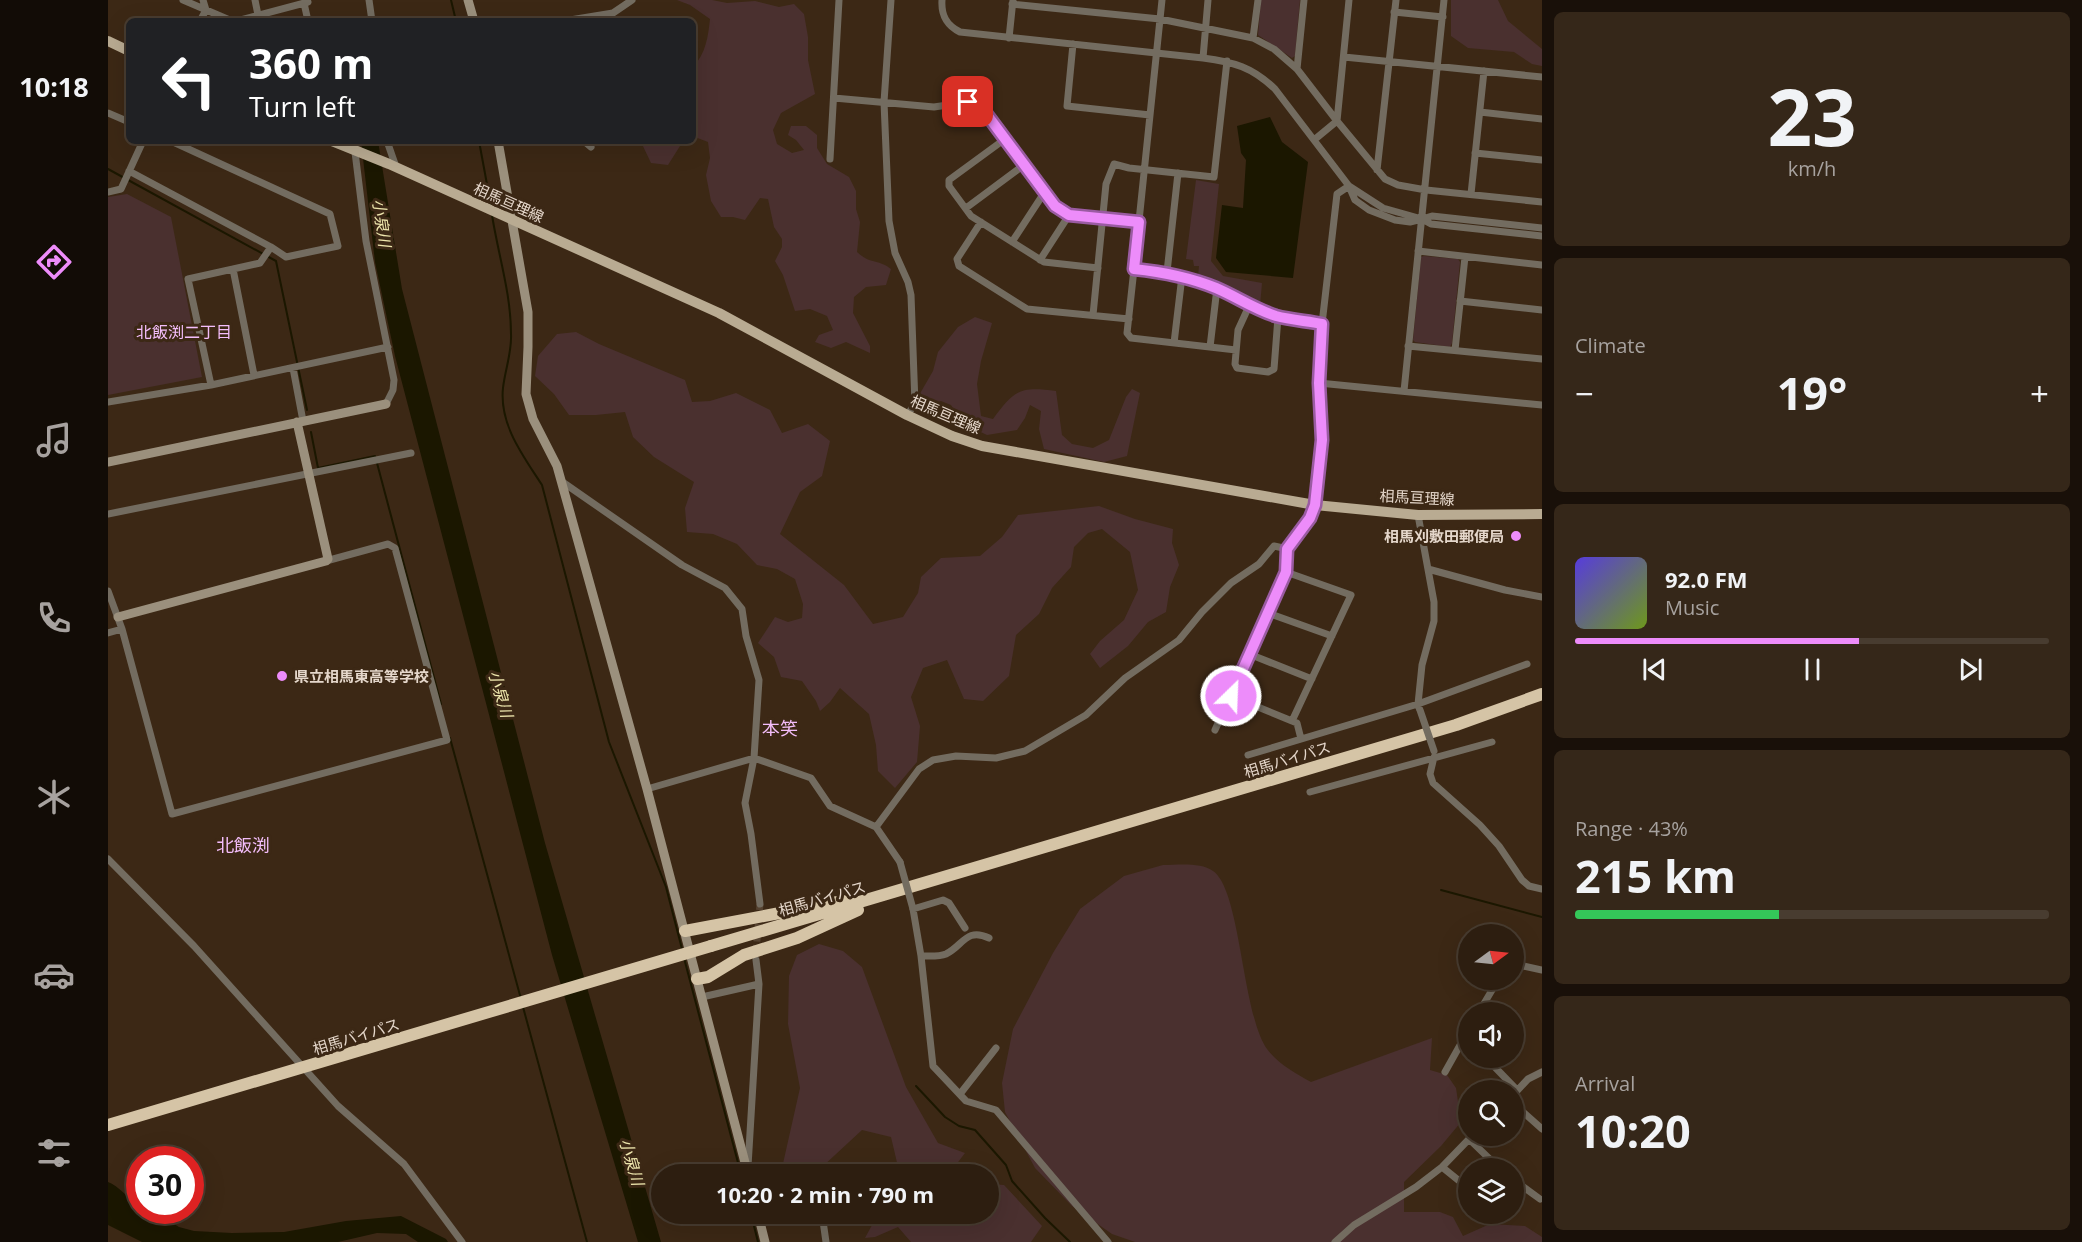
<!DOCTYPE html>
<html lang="en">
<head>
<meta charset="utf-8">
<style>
  body { margin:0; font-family:"Open Sans","Noto Sans JP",sans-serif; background:#352719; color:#f1f3f6; height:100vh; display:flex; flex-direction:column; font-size:22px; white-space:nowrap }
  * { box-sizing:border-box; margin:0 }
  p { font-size:20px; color:#a7a29f }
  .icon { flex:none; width:33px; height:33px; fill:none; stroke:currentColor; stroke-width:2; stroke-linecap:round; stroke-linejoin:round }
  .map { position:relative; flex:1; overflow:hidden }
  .details { display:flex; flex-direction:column; gap:12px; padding:12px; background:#191009; width:540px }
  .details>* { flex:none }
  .top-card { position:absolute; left:18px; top:18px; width:570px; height:126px; border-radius:9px; box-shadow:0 6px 24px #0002,0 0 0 2px #483c30; background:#202124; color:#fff; overflow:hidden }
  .needle { width:39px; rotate:75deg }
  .buttons { position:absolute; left:1350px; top:924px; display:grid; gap:12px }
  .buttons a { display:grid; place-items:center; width:66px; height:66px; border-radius:50%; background:#2d1e10; box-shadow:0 6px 24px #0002,0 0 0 2px #483c30; font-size:30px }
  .speed { position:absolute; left:18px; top:1146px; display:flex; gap:12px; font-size:30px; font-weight:700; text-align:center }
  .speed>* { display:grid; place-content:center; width:78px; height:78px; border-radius:50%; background:#2d1e10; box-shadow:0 6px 24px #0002,0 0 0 2px #483c30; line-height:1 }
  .speed .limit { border:9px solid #d22; background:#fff; color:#111 }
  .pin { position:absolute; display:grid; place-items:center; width:51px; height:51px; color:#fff; margin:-26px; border-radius:12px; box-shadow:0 3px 9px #0006 }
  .me { position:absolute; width:66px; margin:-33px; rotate:24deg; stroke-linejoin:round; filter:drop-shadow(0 0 4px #0008) }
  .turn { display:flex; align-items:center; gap:21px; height:126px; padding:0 24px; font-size:27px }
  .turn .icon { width:78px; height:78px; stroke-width:2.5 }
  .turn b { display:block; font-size:42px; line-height:51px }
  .big { font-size:45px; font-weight:700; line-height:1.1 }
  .details .widget { flex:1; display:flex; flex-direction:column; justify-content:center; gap:9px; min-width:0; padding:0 21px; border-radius:9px; background:#352719 }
  .details .dial { align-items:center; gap:0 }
  .dial b { font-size:78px; line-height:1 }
  .song { display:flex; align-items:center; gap:18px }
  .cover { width:72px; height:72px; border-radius:9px; background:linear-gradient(135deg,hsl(250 70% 55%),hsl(80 70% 35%)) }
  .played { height:6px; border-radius:3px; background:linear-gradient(90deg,#ed8cfa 60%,#483c30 60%) }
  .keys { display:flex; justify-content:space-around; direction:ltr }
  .heat { display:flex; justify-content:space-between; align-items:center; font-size:33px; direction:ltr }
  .charge { height:9px; border-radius:4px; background:linear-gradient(90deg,#34c759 43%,#483c30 0) }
  .trip { position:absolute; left:543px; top:1164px; width:348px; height:60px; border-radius:30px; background:#2d1e10; box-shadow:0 6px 24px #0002,0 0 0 2px #483c30; font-weight:700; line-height:60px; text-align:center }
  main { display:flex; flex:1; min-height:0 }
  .menu { display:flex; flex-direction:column; width:108px; justify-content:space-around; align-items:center; background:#120c06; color:#a7a29f }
  .menu .icon { width:42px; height:42px }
  .menu .current { color:#ed8cfa }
  .menu b { font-size:27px; color:#f1f3f6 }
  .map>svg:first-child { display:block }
  .green { fill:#4a302f }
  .water { fill:#1b1700 }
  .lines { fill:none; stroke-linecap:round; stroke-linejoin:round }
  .stream { stroke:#1b1700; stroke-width:2 }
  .street-tunnel { stroke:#554230; stroke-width:7; stroke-dasharray:7 3.5; stroke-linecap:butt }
  .street { stroke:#736c60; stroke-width:7 }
  .secondary { stroke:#9b907d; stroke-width:9 }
  .primary { stroke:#b9ab92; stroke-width:10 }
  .highway { stroke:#d5c4a6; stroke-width:12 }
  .street-bridge { stroke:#736c60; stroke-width:7 }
  .highway-bridge { stroke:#d5c4a6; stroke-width:12 }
  .route-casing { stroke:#9a5ba2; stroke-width:15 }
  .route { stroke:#ed8cfa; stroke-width:10 }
  .poi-dot { fill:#ed8cfa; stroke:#3c2815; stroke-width:2 }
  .labels { text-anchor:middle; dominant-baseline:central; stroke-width:6; stroke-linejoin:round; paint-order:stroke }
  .street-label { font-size:15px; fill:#e5d7cb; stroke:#3c2815 }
  .poi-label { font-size:15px; font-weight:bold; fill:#e5d7cb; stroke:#3c2815; text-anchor:end }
  .water-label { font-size:16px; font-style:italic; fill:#eee6ad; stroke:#3c2815 }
  .neighbourhood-label { font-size:16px; fill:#f3bdfa; stroke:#3c2815 }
  .quarter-label { font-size:18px; fill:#f3bdfa; stroke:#3c2815 }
</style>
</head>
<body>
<main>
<nav class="menu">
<b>10:18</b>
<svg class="icon current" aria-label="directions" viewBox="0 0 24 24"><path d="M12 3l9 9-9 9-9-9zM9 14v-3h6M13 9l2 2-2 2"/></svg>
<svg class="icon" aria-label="music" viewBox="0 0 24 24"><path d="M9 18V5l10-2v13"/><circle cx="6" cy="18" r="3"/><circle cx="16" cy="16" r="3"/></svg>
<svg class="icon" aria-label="phone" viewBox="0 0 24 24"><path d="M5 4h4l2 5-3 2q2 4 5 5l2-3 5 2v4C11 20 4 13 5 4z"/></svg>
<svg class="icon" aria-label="climate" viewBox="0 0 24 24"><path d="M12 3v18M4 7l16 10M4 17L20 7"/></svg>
<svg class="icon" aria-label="car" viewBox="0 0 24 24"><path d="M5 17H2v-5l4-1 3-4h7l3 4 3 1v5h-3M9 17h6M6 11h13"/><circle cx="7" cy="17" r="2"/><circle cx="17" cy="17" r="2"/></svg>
<svg class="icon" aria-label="filters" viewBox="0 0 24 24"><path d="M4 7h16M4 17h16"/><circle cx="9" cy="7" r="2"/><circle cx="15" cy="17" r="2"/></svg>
</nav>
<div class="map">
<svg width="1434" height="1242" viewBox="0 0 1434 1242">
  <rect width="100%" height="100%" fill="#3c2815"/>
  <path class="green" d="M569 0H604L619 3 647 1 671 7 686 4 696 14 700 37V60L707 94 673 113 665 130 669 144 684 153 696 150 688 140 680 135 683 126H698L709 135V148L719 164 741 177 748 191V209L752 222 749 252C763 265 771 259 783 269L778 285 758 287 746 297 745 313 762 346V353L738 342 723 348 707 342 711 335 725 330 719 316 702 309 687 311 675 275 667 261 674 247V239L666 227 660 199 652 198 637 220 625 217H613L603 201 598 175 602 158 600 142 587 137 585 138V67C598 53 600 37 602 19L582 5Z
    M1153 0H1192L1187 56 1184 58 1150 35Z
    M1343 0H1390L1400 21 1434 49V66L1424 64 1406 52 1360 48 1343 36Z
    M530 141H580L572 146 560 165 543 163 534 144Z
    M1088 180 1111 184 1103 261 1115 276 1154 283 1152 306 1090 277 1091 266H1086L1085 260 1078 259Z
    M19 194 63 217 94 377 0 395V197Z
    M1316 256 1350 259 1352 262 1344 343 1342 347 1307 342 1305 340 1313 257Z
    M867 317 884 323 873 361 869 384 873 416 885 419C906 390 912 386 948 391L954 435 964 444 985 448 1001 440 1018 397 1024 389 1032 393 1019 456 996 462 936 449 931 429 933 411 922 405 917 418 909 430 879 435 854 423 843 405 833 401 816 408 810 397 825 371 830 352 850 327Z
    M468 332 491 344 577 380 584 402 602 401 628 393 662 410 674 433 700 424 722 441 714 476 692 492 672 534 736 585 765 624 795 617 810 593 813 577 833 558 872 556 894 537 910 515 991 506 1027 519 1065 529 1064 543 1071 565 1062 587 1058 612 1040 622 1020 646 992 668 982 654 992 641 1016 620 1030 590 1022 552 994 529 980 533 966 547 963 567 944 588 931 614 908 635 901 676 875 701 856 699 839 660 815 668 803 697 812 726 809 762 787 788 770 771 768 745 761 714 732 688 722 702 712 711 708 701 694 681 673 677 666 657 650 643 667 617 680 622 694 618 695 604 687 579 669 569 649 565 629 544 605 534 579 532 577 508 586 482 546 457 525 437 517 412 488 415H461L446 394 427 376 430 356 449 334Z
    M1055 865C1070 865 1093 862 1105 871 1133 890 1134 1014 1159 1049 1170 1064 1187 1073 1203 1082L1324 1038 1322 1070 1339 1075 1348 1088 1353 1122 1333 1146 1296 1182V1212H1332L1345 1217 1355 1236 1382 1224 1417 1226 1434 1237V1242H1027L1004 1234 964 1206 927 1168 897 1112 894 1083 905 1029 945 953 972 909 1016 876Z
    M711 944 735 951 754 967 798 1087 830 1143 857 1153 841 1174H766L791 1171 783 1137 754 1130 714 1167 674 1168 692 1088 680 1024 681 976 689 955Z
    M881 1184 896 1185 934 1226 923 1242H803L790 1227 767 1237 757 1238 770 1214H880Z"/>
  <path class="water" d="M1162 117 1174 142 1200 162 1185 278 1118 272 1108 258 1114 205 1135 208 1138 160 1133 153 1129 126Z
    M253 141H270L294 289 437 843 553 1242H530L444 955 287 356 267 262Z
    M0 1182C10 1185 22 1200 31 1207L32 1210 52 1215 71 1227 86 1231 124 1233 176 1232 238 1221 293 1216 338 1239 340 1242H310L298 1234 269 1233 230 1242H34L0 1225Z"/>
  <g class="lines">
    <path class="stream" d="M343 0 348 21
      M371 141 383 206
      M0 169 168 261 199 410
      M384 215C390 254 403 293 403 334 404 352 397 370 395 388 391 425 416 457 434 485L501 742 558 887 574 949
      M203 432 210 468 267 456V457
      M269 463 333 704
      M342 738 413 999
      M1333 890 1434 917
      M576 958 633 1174
      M415 1007 479 1242
      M808 1086 837 1117 851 1126 867 1130 898 1165 904 1181 937 1218 962 1242
      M643 1214 650 1242"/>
    <path class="street-tunnel" d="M648 952 652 904"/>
    <path class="street" d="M75 0 124 21
      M147 0 150 15
      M261 0 264 21
      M783 0 776 102 781 221 787 253 800 282 803 295 807 404 799 415
      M834 0C833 15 838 25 852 32L1095 58C1126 62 1144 67 1167 89L1241 186 1247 200 1261 210 1287 220 1302 222 1314 219 1323 224 1434 236
      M1054 0 1026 269C1055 272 1081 277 1108 288 1129 297 1146 309 1168 316 1182 320 1199 321 1214 324L1229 194 1241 186
      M196 3 200 21
      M904 4 1052 19 1145 38 1166 49 1189 69 1229 121 1277 179 1290 185 1318 190 1434 202
      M1286 12 1335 17
      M92 21 98 10 95 0
      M129 21 200 2 199 0
      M456 21 505 13 524 0
      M901 38 905 0
      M1145 38 1150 0
      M965 44 959 106 1042 115
      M1236 57 1434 77
      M1095 58 1100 0
      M1189 69 1196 0
      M726 98 826 107 860 102 870 104 947 206 961 215 1031 222
      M1372 112 1434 119
      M0 113 21 122
      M897 139 841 180V186L863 216 936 262 990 268
      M1206 140 1229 121 1241 0
      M279 141 288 167
      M476 141 483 147
      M247 152 258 241 286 380 285 390 278 404
      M1367 153 1434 160
      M722 159 731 0
      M1269 170 1288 0
      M21 171 163 247 178 257 230 246 222 214 63 141
      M1241 186 1275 208 1314 219 1324 216 1434 228
      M0 192 13 189 35 141
      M1363 194 1376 71
      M858 208 916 165
      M873 222 849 259 851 266 919 309 1021 319
      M904 242 936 193
      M1310 251 1434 265
      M932 260 961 215
      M125 269 146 375
      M1026 269 1019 333 1023 338 1128 350
      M1059 272 1070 173
      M1352 301 1434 310
      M1141 306 1130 330 1127 364 1129 368 1160 372 1166 369 1170 317
      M985 315 998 184 1006 164 1021 168 1106 177 1119 61
      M1066 343 1074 276
      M1300 346 1434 359
      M1102 347 1109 288
      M1347 350 1357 257
      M185 368 195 421
      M1211 383 1434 405
      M103 385 80 279 152 263 163 247
      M1296 391 1336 0
      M0 402 103 385 280 347
      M453 481 574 565 617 588 634 609 638 636 651 680 646 758 637 803 643 834 652 904
      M0 514 303 453
      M1310 515 1326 602V621L1314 665 1310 704 1311 708
      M1320 569 1397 590 1434 597
      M0 591 14 629 64 814 339 740 287 548 280 544 218 561
      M1160 613 1224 636
      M0 633 14 629
      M1141 654 1204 679
      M1123 696 1184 721 1243 595 1178 572
      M1184 721 1189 723 1193 739
      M1107 730 1178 572 1180 549
      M1140 755 1310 704 1419 664
      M1326 757 1322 774 1325 783 1372 825 1391 846 1414 880 1421 886 1434 889
      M539 789 646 758 703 778 722 806 768 827 792 862
      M1202 792 1384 742
      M768 827 811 769 825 760 848 756 888 758 917 751 978 715 1017 678 1071 640 1094 612 1123 583 1151 564 1166 546 1180 549 1202 518 1207 505
      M0 859 86 946 230 1106 296 1164 354 1242
      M857 928 841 903 835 900 805 909 813 956 825 1066 858 1101 888 1110 1000 1242
      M813 956C821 956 831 957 838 954 855 946 858 927 881 938
      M1406 964 1434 970
      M594 997 651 984
      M1371 1012 1390 980
      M1378 1058 1409 1090
      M1337 1072 1360 1031
      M852 1094 888 1048
      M1406 1094 1420 1079 1434 1072
      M1406 1104 1434 1129
      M1361 1139 1391 1168
      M640 1166 651 984 648 960
      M1334 1167 1360 1188
      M1406 1180 1432 1199
      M714 1214 718 1242
      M1227 1242 1246 1225 1308 1187 1334 1167 1364 1136"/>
    <path class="secondary" d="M360 0 366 21
      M390 141 420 312V347L418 394 425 419 449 466 539 789 640 1174
      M0 462 278 404
      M1207 505 1214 440 1211 383 1214 324
      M10 617 218 561 220 559 189 422
      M650 1214 657 1242"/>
    <path class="primary" d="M0 41 21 51
      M224 141 281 164 611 313 799 415 844 436 874 446 1207 505 1310 515 1434 514"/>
    <path class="highway" d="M577 931 735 901
      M603 946 1348 725 1434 694
      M589 979 600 977 636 955 689 938 750 910"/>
    <path class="street-bridge" d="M1312 710 1326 751
      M792 862 805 909"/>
    <path class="highway-bridge" d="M0 1125 603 946"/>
  </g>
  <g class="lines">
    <g class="route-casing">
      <path id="route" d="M860 102 870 104 874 108 947 206 961 215 1031 222 1026 269C1055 272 1081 277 1108 288 1129 297 1146 309 1168 316 1183 320 1199 321 1214 324L1211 383 1214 440 1207 505 1202 518 1179 549 1178 572 1123 696"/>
    </g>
    <use href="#route" class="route"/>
  </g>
  <g class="poi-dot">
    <circle cx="1408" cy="536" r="6"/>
    <circle cx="174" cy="676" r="6"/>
  </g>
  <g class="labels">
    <g class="street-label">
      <text transform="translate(401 202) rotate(24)">相馬亘理線</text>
      <text transform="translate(838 414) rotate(23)">相馬亘理線</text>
      <text transform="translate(1309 497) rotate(3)">相馬亘理線</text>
      <text transform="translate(1179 759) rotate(-17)">相馬バイパス</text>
      <text transform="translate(714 898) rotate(-16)">相馬バイパス</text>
      <text transform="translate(248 1036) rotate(-17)">相馬バイパス</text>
    </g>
    <g class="poi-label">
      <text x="1396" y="536">相馬刈敷田郵便局</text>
      <text x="186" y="676" text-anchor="start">県立相馬東高等学校</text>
    </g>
    <g class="water-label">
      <text transform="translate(274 223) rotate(82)">小泉川</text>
      <text transform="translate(393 694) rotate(74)">小泉川</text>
      <text transform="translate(524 1162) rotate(74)">小泉川</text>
    </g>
    <g class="neighbourhood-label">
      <text x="76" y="332">北飯渕二丁目</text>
    </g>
    <g class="quarter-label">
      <text x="672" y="728">本笑</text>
      <text x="135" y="845">北飯渕</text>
    </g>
  </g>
</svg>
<div class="buttons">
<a><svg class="needle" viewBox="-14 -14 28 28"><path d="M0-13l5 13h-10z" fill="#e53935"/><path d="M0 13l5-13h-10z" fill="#a7a29f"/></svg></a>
<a><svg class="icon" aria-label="sound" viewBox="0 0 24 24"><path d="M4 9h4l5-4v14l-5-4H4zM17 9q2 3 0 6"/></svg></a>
<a><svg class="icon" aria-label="search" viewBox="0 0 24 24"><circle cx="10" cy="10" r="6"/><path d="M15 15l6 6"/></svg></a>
<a><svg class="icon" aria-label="layers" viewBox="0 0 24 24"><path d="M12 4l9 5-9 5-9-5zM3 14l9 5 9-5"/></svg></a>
</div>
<div class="speed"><div class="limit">30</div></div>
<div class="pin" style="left:860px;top:102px;background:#d93025"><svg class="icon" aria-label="arrive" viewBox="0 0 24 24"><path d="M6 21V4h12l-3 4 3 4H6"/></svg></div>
<svg class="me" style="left:1123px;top:696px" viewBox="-20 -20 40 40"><circle r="17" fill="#ed8cfa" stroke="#fff" stroke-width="3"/><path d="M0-11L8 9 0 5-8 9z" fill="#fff"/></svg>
<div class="trip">10:20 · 2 min · 790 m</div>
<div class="top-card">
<div class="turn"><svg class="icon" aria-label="left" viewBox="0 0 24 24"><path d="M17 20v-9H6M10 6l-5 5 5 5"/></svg><div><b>360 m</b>Turn left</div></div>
</div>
</div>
<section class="details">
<div class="widget dial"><b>23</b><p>km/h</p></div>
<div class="widget"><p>Climate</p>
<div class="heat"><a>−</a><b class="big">19°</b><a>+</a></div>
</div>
<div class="widget">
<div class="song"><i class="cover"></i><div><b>92.0 FM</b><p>Music</p></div></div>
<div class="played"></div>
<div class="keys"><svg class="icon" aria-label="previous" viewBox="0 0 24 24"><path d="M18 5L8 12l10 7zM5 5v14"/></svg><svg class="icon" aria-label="pause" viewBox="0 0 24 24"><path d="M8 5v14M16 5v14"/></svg><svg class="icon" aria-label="next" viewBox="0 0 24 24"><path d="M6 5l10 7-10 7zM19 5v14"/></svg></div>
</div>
<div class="widget"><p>Range · 43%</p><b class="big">215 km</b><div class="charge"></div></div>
<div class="widget"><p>Arrival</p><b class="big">10:20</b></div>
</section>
</main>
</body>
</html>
